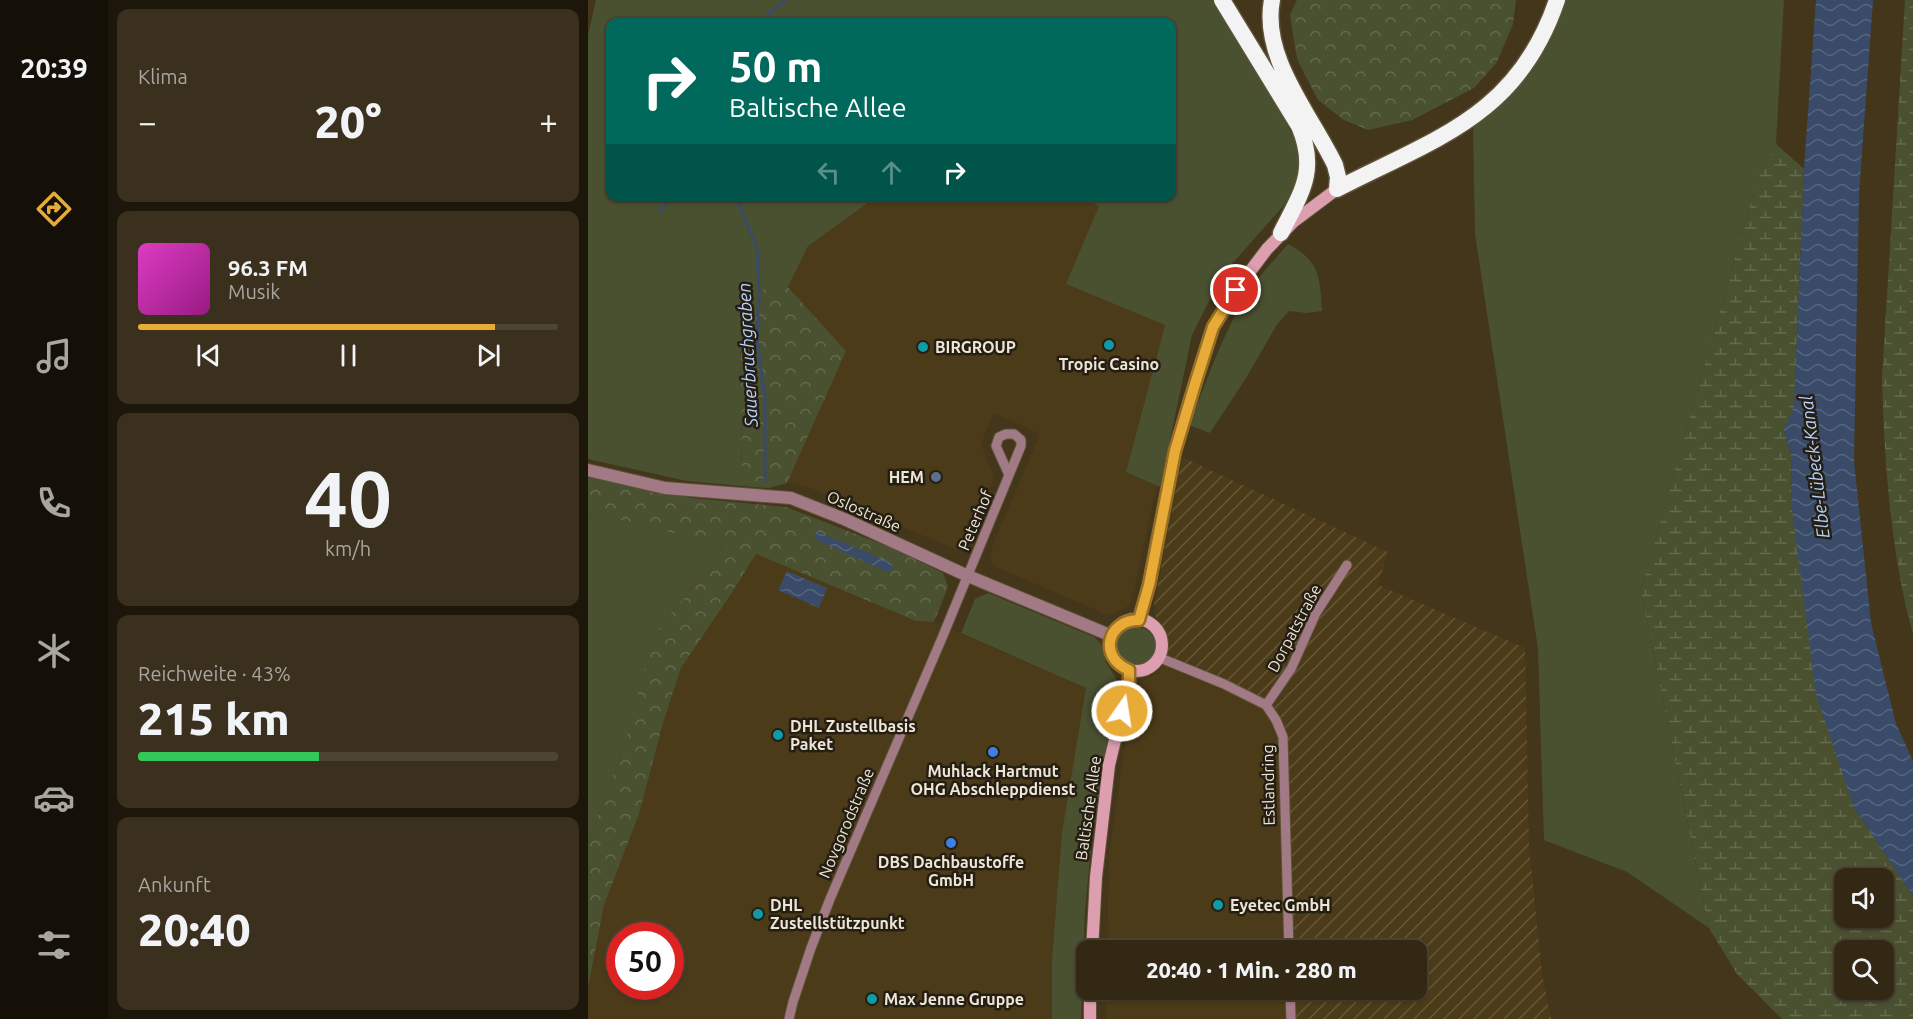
<!DOCTYPE html>
<html lang="de">
<head>
<meta charset="utf-8">
<style>
  body { margin:0; font-family:Ubuntu,sans-serif; background:#3a301d; color:#f1f3f6; height:100vh; display:flex; flex-direction:column; font-size:22px; white-space:nowrap }
  * { box-sizing:border-box; margin:0 }
  p { font-size:20px; color:#a8a6a0 }
  .icon { flex:none; width:33px; height:33px; fill:none; stroke:currentColor; stroke-width:2; stroke-linecap:round; stroke-linejoin:round }
  .map { position:relative; flex:1; overflow:hidden }
  .sheet { display:flex; flex-direction:column; gap:9px; padding:9px; background:#1c160b; width:480px }
  .sheet>* { flex:none }
  .top-card { position:absolute; left:18px; top:18px; width:570px; height:183px; border-radius:12px; box-shadow:0 2px 4px #0004,0 0 0 2px #4d4434; background:#00695c; color:#fff; overflow:hidden }
  .controls { position:absolute; left:1246px; top:868px; display:grid; gap:12px }
  .controls a { display:grid; place-items:center; width:60px; height:60px; border-radius:12px; background:#322814; box-shadow:0 2px 4px #0004,0 0 0 2px #4d4434; font-size:30px }
  .speed { position:absolute; left:18px; top:922px; display:flex; gap:12px; font-size:30px; font-weight:700; text-align:center }
  .speed>* { display:grid; place-content:center; width:78px; height:78px; border-radius:50%; background:#322814; box-shadow:0 2px 4px #0004,0 0 0 2px #4d4434; line-height:1 }
  .speed .limit { border:9px solid #d22; background:#fff; color:#111 }
  .pin { position:absolute; display:grid; place-items:center; width:51px; height:51px; color:#fff; margin:-26px; border:3px solid #fff; border-radius:50%; box-shadow:0 2px 6px #0007 }
  .me { position:absolute; width:66px; margin:-33px; rotate:13deg; stroke-linejoin:round; filter:drop-shadow(0 0 4px #0008) }
  .turn { display:flex; align-items:center; gap:21px; height:126px; padding:0 24px; font-size:27px }
  .turn .icon { width:78px; height:78px; stroke-width:2.5 }
  .turn b { display:block; font-size:42px; line-height:51px }
  .lanes { display:flex; align-items:center; height:57px; padding:0 24px; background:#0003; justify-content:center; gap:30px; direction:ltr }
  .lanes .off { opacity:.35 }
  .big { font-size:45px; font-weight:800; line-height:1.1 }
  .sheet .card { flex:1; display:flex; flex-direction:column; justify-content:center; gap:9px; min-width:0; padding:0 21px; border-radius:12px; background:#3a301d }
  .sheet .dial { align-items:center; gap:0 }
  .dial b { font-size:78px; line-height:1 }
  .song { display:flex; align-items:center; gap:18px }
  .cover { width:72px; height:72px; border-radius:9px; background:linear-gradient(135deg,hsl(310 70% 55%),hsl(310 70% 35%)) }
  .played { height:6px; border-radius:3px; background:linear-gradient(90deg,#e8ab37 85%,#4d4434 85%) }
  .keys { display:flex; justify-content:space-around; direction:ltr }
  .heat { display:flex; justify-content:space-between; align-items:center; font-size:33px; direction:ltr }
  .charge { height:9px; border-radius:4px; background:linear-gradient(90deg,#34c759 43%,#4d4434 0) }
  .trip { position:absolute; left:488px; top:940px; width:351px; height:60px; border-radius:12px; background:#322814; box-shadow:0 2px 4px #0004,0 0 0 2px #4d4434; font-weight:800; line-height:60px; text-align:center }
  main { display:flex; flex:1; min-height:0 }
  .dock { display:flex; flex-direction:column; width:108px; justify-content:space-around; align-items:center; background:#141008; color:#a8a6a0 }
  .dock .icon { width:42px; height:42px }
  .dock .active { color:#e8ab37 }
  .dock b { font-size:27px; color:#f1f3f6 }
  .map>svg:first-child { display:block }
  .built { fill:#4c3b18; fill-rule:evenodd }
  .industrial { fill:url(#industrial-furrows) }
  .grass { fill:#4a5131 }
  .forest { fill:url(#forest-crowns) }
  .wetland { fill:url(#wetland-marsh); fill-rule:evenodd }
  .water { fill:url(#water-waves) }
  .lines { fill:none; stroke-linecap:round; stroke-linejoin:round }
  .stream { stroke:#394b69; stroke-width:3 }
  .minor-casing { stroke:#5e5239; stroke-width:11 }
  .tertiary-casing { stroke:#5e5239; stroke-width:14 }
  .secondary-casing { stroke:#5e5239; stroke-width:14 }
  .motorway-casing { stroke:#5e5239; stroke-width:19 }
  .minor { stroke:#a27a85; stroke-width:9 }
  .tertiary { stroke:#a27a85; stroke-width:12 }
  .secondary { stroke:#dd9eb0; stroke-width:12 }
  .motorway { stroke:#f3f3f3; stroke-width:16 }
  .route-casing { stroke:#976f24; stroke-width:15 }
  .route { stroke:#e8ab37; stroke-width:10 }
  .culture-dot { fill:#0f9aa8; stroke:#241e13; stroke-width:2 }
  .service-dot { fill:#5c6f8a; stroke:#241e13; stroke-width:2 }
  .shop-dot { fill:#3f7fe0; stroke:#241e13; stroke-width:2 }
  .labels { text-anchor:middle; dominant-baseline:central; stroke-width:5; stroke-linejoin:round; paint-order:stroke }
  .poi-label { font-size:16px; font-weight:bold; fill:#ede5d5; stroke:#241e13; text-anchor:start }
  .street-label { font-size:16px; fill:#ede5d5; stroke:#241e13 }
  .water-label { font-size:18px; font-style:italic; fill:#b7d2ff; stroke:#241e13 }
</style>
</head>
<body>
<main>
<nav class="dock">
<b>20:39</b>
<svg class="icon active" aria-label="directions" viewBox="0 0 24 24"><path d="M12 3l9 9-9 9-9-9zM9 14v-3h6M13 9l2 2-2 2"/></svg>
<svg class="icon" aria-label="music" viewBox="0 0 24 24"><path d="M9 18V5l10-2v13"/><circle cx="6" cy="18" r="3"/><circle cx="16" cy="16" r="3"/></svg>
<svg class="icon" aria-label="phone" viewBox="0 0 24 24"><path d="M5 4h4l2 5-3 2q2 4 5 5l2-3 5 2v4C11 20 4 13 5 4z"/></svg>
<svg class="icon" aria-label="climate" viewBox="0 0 24 24"><path d="M12 3v18M4 7l16 10M4 17L20 7"/></svg>
<svg class="icon" aria-label="car" viewBox="0 0 24 24"><path d="M5 17H2v-5l4-1 3-4h7l3 4 3 1v5h-3M9 17h6M6 11h13"/><circle cx="7" cy="17" r="2"/><circle cx="17" cy="17" r="2"/></svg>
<svg class="icon" aria-label="filters" viewBox="0 0 24 24"><path d="M4 7h16M4 17h16"/><circle cx="9" cy="7" r="2"/><circle cx="15" cy="17" r="2"/></svg>
</nav>
<section class="sheet">
<div class="card"><p>Klima</p>
<div class="heat"><a>−</a><b class="big">20°</b><a>+</a></div>
</div>
<div class="card">
<div class="song"><i class="cover"></i><div><b>96.3 FM</b><p>Musik</p></div></div>
<div class="played"></div>
<div class="keys"><svg class="icon" aria-label="previous" viewBox="0 0 24 24"><path d="M18 5L8 12l10 7zM5 5v14"/></svg><svg class="icon" aria-label="pause" viewBox="0 0 24 24"><path d="M8 5v14M16 5v14"/></svg><svg class="icon" aria-label="next" viewBox="0 0 24 24"><path d="M6 5l10 7-10 7zM19 5v14"/></svg></div>
</div>
<div class="card dial"><b>40</b><p>km/h</p></div>
<div class="card"><p>Reichweite · 43%</p><b class="big">215 km</b><div class="charge"></div></div>
<div class="card"><p>Ankunft</p><b class="big">20:40</b></div>
</section>
<div class="map">
<svg width="1325" height="1019" viewBox="0 0 1325 1019">
  <defs>
    <pattern id="industrial-furrows" width="10" height="10" patternUnits="userSpaceOnUse" patternTransform="scale(1.5)"><rect width="10" height="10" fill="#4c3b18"/><path d="M-1 1l2-2M0 10L10 0M9 11l2-2" fill="none" stroke="#665739"/></pattern>
    <pattern id="forest-crowns" width="20" height="18" patternUnits="userSpaceOnUse" patternTransform="scale(1.5)"><rect width="20" height="18" fill="#4a5131"/><path d="M2 6a3 3 0 1 1 6 0M12 15a3 3 0 1 1 6 0" fill="none" stroke="#646a4e"/></pattern>
    <pattern id="wetland-marsh" width="20" height="14" patternUnits="userSpaceOnUse" patternTransform="scale(1.5)"><rect width="20" height="14" fill="#4a5131"/><path d="M1 5h8M5 5V1M11 12h8M15 12V8" fill="none" stroke="#646a4e"/></pattern>
    <pattern id="water-waves" width="16" height="10" patternUnits="userSpaceOnUse" patternTransform="scale(1.5)"><rect width="16" height="10" fill="#394b69"/><path d="M0 5q4-4 8 0t8 0" fill="none" stroke="#56657e"/></pattern>
  </defs>
  <rect width="100%" height="100%" fill="#43361b"/>
  <path class="built" d="M494 196 512 206 478 284 577 325 538 472 569 485 544 599 540 606 522 616 408 567 404 563 402 558 405 544 452 434 406 413 393 443 406 478 377 547 367 549 222 488 199 483 258 351 200 287 220 246 288 197Z
    M168 554 328 621 346 622 498 688 474 832 464 959V1019H0V988L16 905 51 814 75 723 93 668 143 594ZM32 936H82V987H32Z
    M578 660 678 705 695 737 701 951H519L521 855 542 709 547 693 553 682 570 673Z
    M518 990H702L703 1019H518Z"/>
  <path class="industrial" d="M594 457 800 552 790 585 937 648 941 846 954 973 963 1019H703L702 990H828V951H701L695 737 678 705 578 660 581 645 577 630 567 616 566 605Z"/>
  <path class="grass" d="M8 0H624L673 78 713 150 714 173 706 194 635 274 604 335 572 487 538 472 577 325 478 284 511 206 494 197 584 196V22H22V196L288 197 220 246 200 287 186 280 152 313 154 486 99 481 0 459V35Z
    M977 0H1196L1188 144 1170 178 1053 590 1121 928 1039 872 956 840 950 649 887 234 885 126C931 88 958 57 977 0Z
    M700 244C732 261 732 277 734 311L718 313 701 311 688 326 658 378 622 433 601 425C621 376 638 322 670 279 679 267 690 256 700 244Z
    M0 512 134 545 128 563 78 618 35 749 0 842Z
    M400 593 506 637 513 644 518 663 528 678 529 685 526 706 504 836 497 911 493 1019H464V959L474 832 498 688 373 633 387 599Z
    M528 647a20 20 0 1 1 40 0a20 20 0 1 1-40 0Z"/>
  <path class="forest" d="M709 0H928L925 24 909 62 886 88 824 120 780 130 756 120 730 100 709 59 702 15Z
    M186 279 200 287 258 351 199 483 181 488 154 486 152 313Z
    M0 477 104 498 198 507 304 548 355 573 360 587 346 622 328 621 168 554 143 594 93 668 75 723 51 814 16 905 0 988V842L35 749 64 642 78 618 128 563 134 545 0 512Z"/>
  <path class="wetland" d="M1317 0H1325V634C1303 556 1296 459 1294 378Z
    M1188 144 1216 169 1206 408 1196 430 1203 454 1204 509 1266 807 1325 896V1019H1194L1149 974 1121 928 1053 590 1170 178ZM1257 879H1296V918H1257ZM1257 951H1296V990H1257Z"/>
  <path class="water" d="M1228 0H1285L1271 194 1266 461 1283 623 1308 724 1325 761V896L1266 807 1228 694 1204 509 1203 454 1196 430 1206 407 1216 169Z
    M228 531 301 562 305 566 303 571 299 572 231 541 226 537Z
    M199 571 239 588 231 608 190 590Z"/>
  <g class="lines">
    <path class="stream" d="M174 22 180 14 198 0
      M148 196 169 248 171 293 169 341 177 398V481
      M72 211 84 196"/>
    <g class="minor-casing">
      <path id="minor" d="M570 657 636 684 678 705 688 720 695 737 701 951
        M678 705 703 669 728 613 759 565
        M702 990 703 1019
        M201 1019 205 1002 223 948 242 899 354 638 433 446V440L426 434H418L411 437 408 446 421 475"/>
    </g>
    <g class="tertiary-casing">
      <path id="tertiary" d="M0 470 77 488 203 498 256 519 380 576 524 636"/>
    </g>
    <g class="secondary-casing">
      <path id="secondary" d="M522 645a26 26 0 1 1 52 0a26 26 0 1 1-52 0Z
        M551 620 561 585 587 451 625 327 648 290 679 249 705 222 749 189
        M504 951 508 877 521 765 541 682V670
        M502 990V1019"/>
    </g>
    <g class="motorway-casing">
      <path id="motorway" d="M634 0 711 126C730 171 713 193 693 233
        M684 0C673 58 723 115 747 165L750 177 749 189
        M749 189C848 138 930 116 969 0"/>
    </g>
    <use href="#minor" class="minor"/>
    <use href="#tertiary" class="tertiary"/>
    <use href="#secondary" class="secondary"/>
    <use href="#motorway" class="motorway"/>
  </g>
  <g class="lines">
    <g class="route-casing">
      <path id="route" d="M534 711 541 682V670C510 657 519 620 551 620L561 585 587 451 607 384 625 327 648 290"/>
    </g>
    <use href="#route" class="route"/>
  </g>
  <g class="culture-dot">
    <circle cx="521" cy="345" r="6"/>
    <circle cx="335" cy="347" r="6"/>
    <circle cx="190" cy="735" r="6"/>
    <circle cx="630" cy="905" r="6"/>
    <circle cx="170" cy="914" r="6"/>
    <circle cx="284" cy="999" r="6"/>
  </g>
  <circle class="service-dot" cx="348" cy="477" r="6"/>
  <g class="shop-dot">
    <circle cx="405" cy="752" r="6"/>
    <circle cx="363" cy="843" r="6"/>
  </g>
  <g class="labels">
    <g class="poi-label">
      <text x="347" y="347">BIRGROUP</text>
      <text x="521" y="364" text-anchor="middle">Tropic Casino</text>
      <text x="336" y="477" text-anchor="end">HEM</text>
      <text x="202" y="726">DHL Zustellbasis<tspan x="202" dy="18">Paket</tspan></text>
      <text x="405" y="771" text-anchor="middle">Muhlack Hartmut<tspan x="405" dy="18">OHG Abschleppdienst</tspan></text>
      <text x="363" y="862" text-anchor="middle">DBS Dachbaustoffe<tspan x="363" dy="18">GmbH</tspan></text>
      <text x="182" y="905">DHL<tspan x="182" dy="18">Zustellstützpunkt</tspan></text>
      <text x="642" y="905">Eyetec GmbH</text>
      <text x="296" y="999">Max Jenne Gruppe</text>
    </g>
    <g class="street-label">
      <text transform="translate(276 511) rotate(24)">Oslostraße</text>
      <text transform="translate(387 520) rotate(-67)">Peterhof</text>
      <text transform="translate(706 628) rotate(-62)">Dorpatstraße</text>
      <text transform="translate(680 785) rotate(-91)">Estlandring</text>
      <text transform="translate(500 808) rotate(-82)">Baltische Allee</text>
      <text transform="translate(258 823) rotate(-67)">Novgorodstraße</text>
    </g>
    <g class="water-label">
      <text transform="translate(159 355) rotate(-93)">Sauerbruchgraben</text>
      <text transform="translate(1226 467) rotate(-97)">Elbe-Lübeck-Kanal</text>
    </g>
  </g>
</svg>
<div class="controls">
<a><svg class="icon" aria-label="sound" viewBox="0 0 24 24"><path d="M4 9h4l5-4v14l-5-4H4zM17 9q2 3 0 6"/></svg></a>
<a><svg class="icon" aria-label="search" viewBox="0 0 24 24"><circle cx="10" cy="10" r="6"/><path d="M15 15l6 6"/></svg></a>
</div>
<div class="speed"><div class="limit">50</div></div>
<div class="pin" style="left:648px;top:290px;background:#d93025"><svg class="icon" aria-label="arrive" viewBox="0 0 24 24"><path d="M6 21V4h12l-3 4 3 4H6"/></svg></div>
<svg class="me" style="left:534px;top:711px" viewBox="-20 -20 40 40"><circle r="17" fill="#e8ab37" stroke="#fff" stroke-width="3"/><path d="M0-11L8 9 0 5-8 9z" fill="#fff"/></svg>
<div class="trip">20:40 · 1 Min. · 280 m</div>
<div class="top-card">
<div class="turn"><svg class="icon" aria-label="right" viewBox="0 0 24 24"><path d="M7 20v-9h11M14 6l5 5-5 5"/></svg><div><b>50 m</b>Baltische Allee</div></div>
<div class="lanes"><svg class="icon off" aria-label="left" viewBox="0 0 24 24"><path d="M17 20v-9H6M10 6l-5 5 5 5"/></svg><svg class="icon off" aria-label="ahead" viewBox="0 0 24 24"><path d="M12 20V5M6 11l6-6 6 6"/></svg><svg class="icon" aria-label="right" viewBox="0 0 24 24"><path d="M7 20v-9h11M14 6l5 5-5 5"/></svg></div>
</div>
</div>
</main>
</body>
</html>
